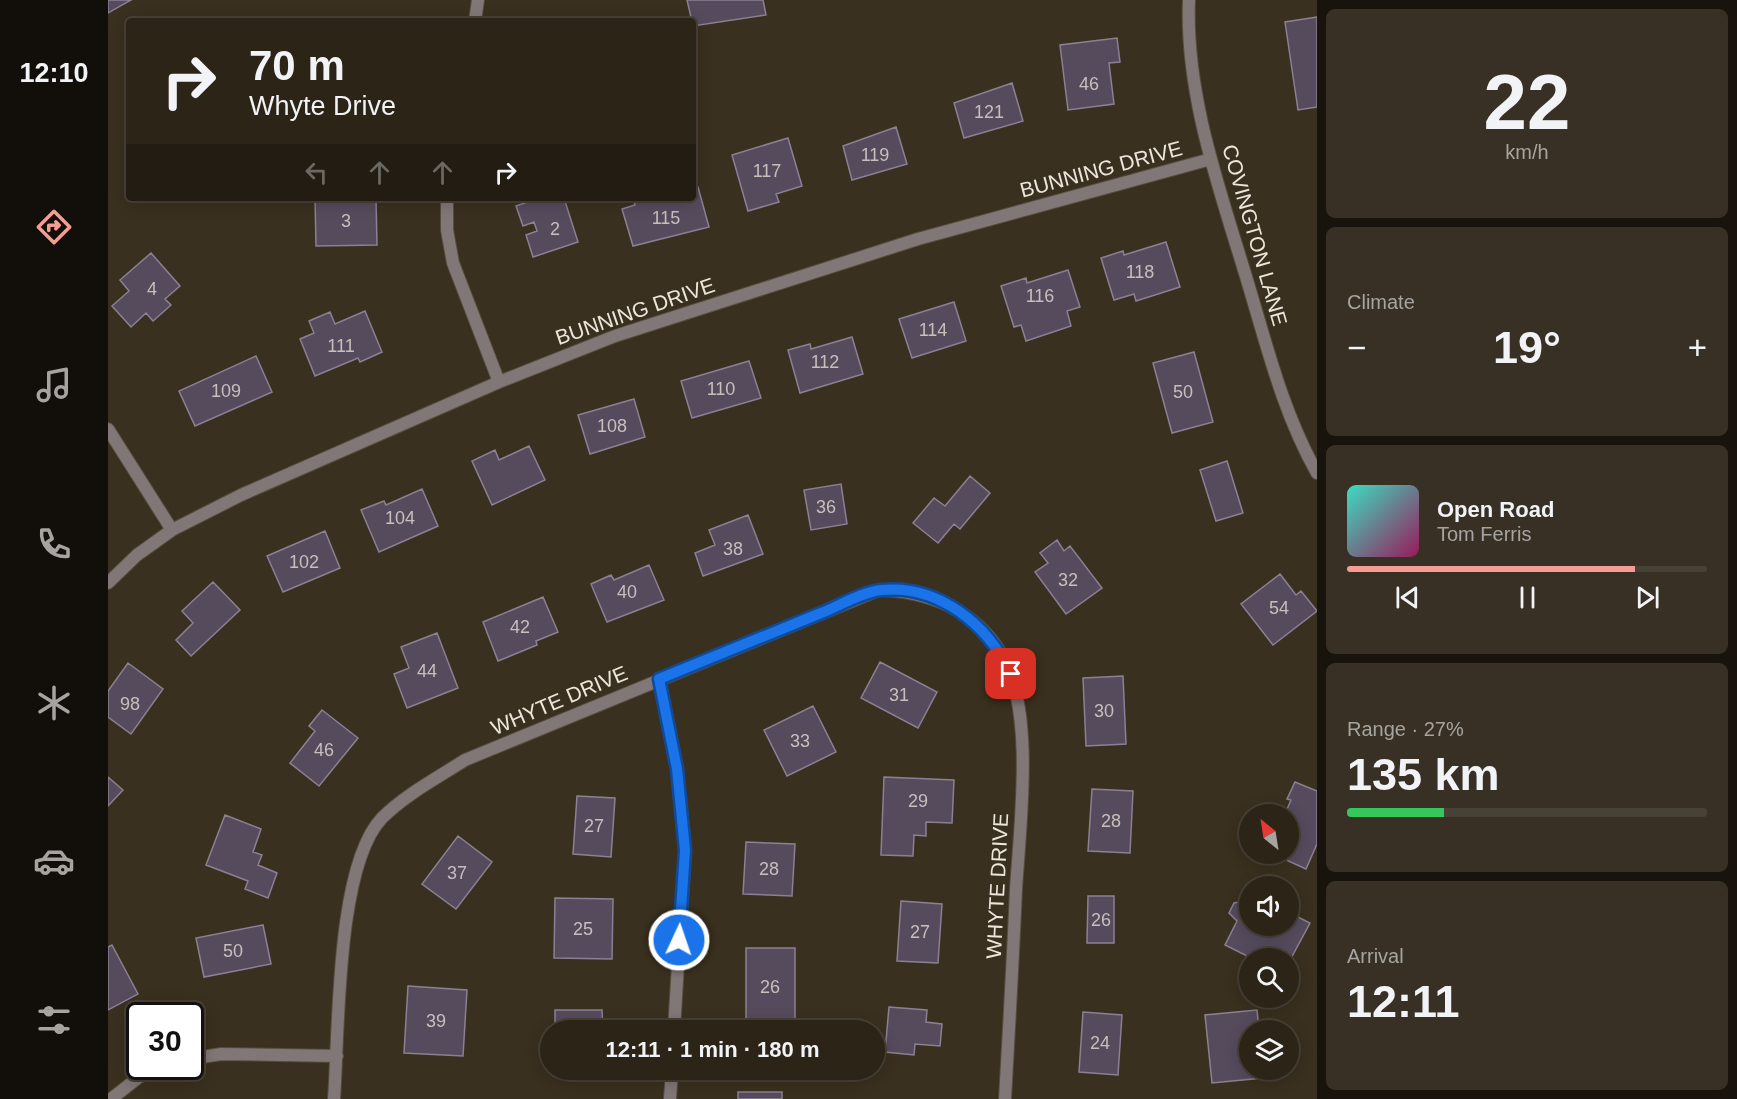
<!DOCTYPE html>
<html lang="en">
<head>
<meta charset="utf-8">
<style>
  body { margin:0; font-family:Arial,sans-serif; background:#383024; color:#f1f3f6; height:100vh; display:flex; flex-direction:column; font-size:22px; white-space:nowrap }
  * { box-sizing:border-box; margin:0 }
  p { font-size:20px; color:#a6a4a1 }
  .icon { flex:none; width:33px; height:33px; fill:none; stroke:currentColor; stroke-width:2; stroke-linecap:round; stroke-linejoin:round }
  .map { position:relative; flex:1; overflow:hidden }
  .panel { display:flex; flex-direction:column; gap:9px; padding:9px; background:#18140d; width:420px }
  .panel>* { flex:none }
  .guide { position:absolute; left:18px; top:18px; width:570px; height:183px; border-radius:6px; box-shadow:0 3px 15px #0003,0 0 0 2px #484136; background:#2c2417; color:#f1f3f6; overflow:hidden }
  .needle { width:39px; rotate:330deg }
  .fabs { position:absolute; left:1131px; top:804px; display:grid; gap:12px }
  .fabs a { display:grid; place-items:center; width:60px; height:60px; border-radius:50%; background:#2c2417; box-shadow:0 3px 15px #0003,0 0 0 2px #484136; font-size:30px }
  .speed { position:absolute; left:18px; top:1002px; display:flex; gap:12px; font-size:30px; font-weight:700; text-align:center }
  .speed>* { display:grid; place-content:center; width:78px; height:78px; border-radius:50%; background:#2c2417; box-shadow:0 3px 15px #0003,0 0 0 2px #484136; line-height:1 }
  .speed .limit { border:3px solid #111; border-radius:9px; background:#fff; color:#111 }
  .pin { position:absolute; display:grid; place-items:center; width:51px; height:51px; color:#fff; margin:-26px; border-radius:12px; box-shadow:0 3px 9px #0006 }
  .me { position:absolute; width:66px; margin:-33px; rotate:3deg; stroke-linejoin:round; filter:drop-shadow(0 0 4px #0008) }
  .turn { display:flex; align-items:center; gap:21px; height:126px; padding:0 24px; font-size:27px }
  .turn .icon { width:78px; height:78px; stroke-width:2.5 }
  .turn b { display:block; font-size:42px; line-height:51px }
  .lanes { display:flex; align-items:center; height:57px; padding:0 24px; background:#0003; justify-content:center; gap:30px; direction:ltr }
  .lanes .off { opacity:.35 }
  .big { font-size:45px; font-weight:700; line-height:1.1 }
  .panel .card { flex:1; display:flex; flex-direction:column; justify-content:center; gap:9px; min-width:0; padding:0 21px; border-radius:9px; background:#383024 }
  .panel .dial { align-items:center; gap:0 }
  .dial b { font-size:78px; line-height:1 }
  .song { display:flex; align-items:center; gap:18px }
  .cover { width:72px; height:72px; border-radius:9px; background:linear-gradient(135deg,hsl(170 70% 55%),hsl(330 70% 35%)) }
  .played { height:6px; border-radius:3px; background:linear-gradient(90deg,#f59c93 80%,#484136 80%) }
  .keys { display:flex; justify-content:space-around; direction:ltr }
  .heat { display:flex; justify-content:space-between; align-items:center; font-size:33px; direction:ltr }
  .charge { height:9px; border-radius:4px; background:linear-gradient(90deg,#34c759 27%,#484136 0) }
  .trip { position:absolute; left:432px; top:1020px; width:345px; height:60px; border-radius:30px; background:#2c2417; box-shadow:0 3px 15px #0003,0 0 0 2px #484136; font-weight:700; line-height:60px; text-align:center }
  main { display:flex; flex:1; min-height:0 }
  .dock { display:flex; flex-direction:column; width:108px; justify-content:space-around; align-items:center; background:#120e09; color:#a6a4a1 }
  .dock .icon { width:42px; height:42px }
  .dock .selected { color:#f59c93 }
  .dock b { font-size:27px; color:#f1f3f6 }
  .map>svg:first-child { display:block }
  .building { fill:#554b5d; stroke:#8b8094; stroke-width:1.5 }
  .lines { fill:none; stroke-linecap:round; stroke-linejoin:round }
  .street-casing { stroke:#574d3d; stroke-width:14 }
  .street { stroke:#827777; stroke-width:12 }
  .route-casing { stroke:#114b97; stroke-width:15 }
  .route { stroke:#1a73e8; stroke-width:10 }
  .labels { text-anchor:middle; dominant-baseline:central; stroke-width:6; stroke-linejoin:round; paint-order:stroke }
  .number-label { font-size:18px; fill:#c7bfbc }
  .street-label { font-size:21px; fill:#ede6db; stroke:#3a301f }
</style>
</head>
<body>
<main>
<nav class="dock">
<b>12:10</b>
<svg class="icon selected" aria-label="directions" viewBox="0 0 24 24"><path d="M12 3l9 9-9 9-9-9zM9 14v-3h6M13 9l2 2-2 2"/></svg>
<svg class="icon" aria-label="music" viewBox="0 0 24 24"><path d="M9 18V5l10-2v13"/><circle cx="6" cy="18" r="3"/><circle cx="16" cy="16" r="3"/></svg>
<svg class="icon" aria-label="phone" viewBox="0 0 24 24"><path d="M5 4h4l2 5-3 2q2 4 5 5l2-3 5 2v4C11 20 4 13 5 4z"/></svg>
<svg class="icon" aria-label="climate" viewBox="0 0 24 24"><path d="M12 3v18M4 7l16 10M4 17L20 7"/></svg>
<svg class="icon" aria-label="car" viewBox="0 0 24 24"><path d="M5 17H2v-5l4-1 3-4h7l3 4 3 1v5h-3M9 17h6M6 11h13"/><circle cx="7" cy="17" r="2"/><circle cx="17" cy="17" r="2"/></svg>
<svg class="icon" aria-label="filters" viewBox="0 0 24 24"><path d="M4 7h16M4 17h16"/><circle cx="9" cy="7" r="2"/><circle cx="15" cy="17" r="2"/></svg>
</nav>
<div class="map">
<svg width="1209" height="1099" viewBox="0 0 1209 1099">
  <rect width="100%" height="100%" fill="#3a301f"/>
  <path class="building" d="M0 0H23L0 13Z
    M579 0H655L658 15 585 26Z
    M1209 17V107L1190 110 1177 22Z
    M1009 38 1012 62 1001 63 1006 104 960 110 952 45Z
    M904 83 915 121 856 138 846 103Z
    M788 127 799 164 744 180 735 146Z
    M680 138 694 186 668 194 671 202 640 211 624 155Z
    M590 187 601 227 525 246 514 209 527 205 525 198H585V188Z
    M207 198H268L269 245 208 246Z
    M431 198H456L470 242 425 257 418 235 429 231 426 222 415 226 408 206Z
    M1058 242 1072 287 1028 301 1026 294 1006 300 993 258 1015 251 1016 255Z
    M43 253 72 286 57 299 63 305 45 321 38 313 23 327 4 306 21 291 12 280Z
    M960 270 972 307 959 311 963 326 918 341 913 325 906 327 893 286 918 278 919 283Z
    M846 302 858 341 804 358 791 319Z
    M257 311 274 352 252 362 250 358 207 376 192 339 206 333 201 321 222 312 227 324Z
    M744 337 755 374 692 393 680 350 702 344 703 349Z
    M1086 352 1105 422 1064 433 1045 363Z
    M148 356 164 392 87 426 71 391Z
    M641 361 653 398 584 418 573 381Z
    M526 399 537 437 482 454 470 415Z
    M421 446 437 480 384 505 364 461 387 450 391 460Z
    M1119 461 1135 513 1108 521 1092 470Z
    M862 476 882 493 852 529 846 524 830 543 805 523 826 498 837 506Z
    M733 484 739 524 703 530 696 490Z
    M314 489 330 526 271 552 253 510 276 501 278 505Z
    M640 515 655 554 595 576 587 553 607 545 601 530Z
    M217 531 232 568 175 592 159 556Z
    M949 540 956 551 962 546 994 588 958 614 927 572 940 563 932 553Z
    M541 565 556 600 499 622 483 584 503 575 506 580Z
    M1172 574 1188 595 1193 591 1209 611 1165 645 1133 604Z
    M105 582 132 610 83 656 68 640 85 623 74 611Z
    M435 597 450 632 428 641 429 645 390 661 375 622Z
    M329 633 350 688 299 708 286 674 301 668 293 647Z
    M772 662 829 692 810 728 753 698Z
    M20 663 55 689 23 734 0 717V691Z
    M1015 676 1018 744 978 746 975 678Z
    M705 706 728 752 679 776 656 730Z
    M214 710 250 738 211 786 182 763 207 731 201 726Z
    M0 777 15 790 0 806Z
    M776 777 846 780 844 823 818 822V836L806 835 805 856 773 855Z
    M1187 782 1209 791V844L1198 869 1165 854H1180V814H1177L1183 800 1179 799Z
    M984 789 1025 791 1022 853 980 851Z
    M469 796 507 798 503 857 465 854Z
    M117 815 153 829 145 852 154 855 150 865 169 873 160 898 137 889 140 881 98 865Z
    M350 836 384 862 348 909 314 884Z
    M638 842 687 844 684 896 635 894Z
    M1142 893V926H1180V912L1202 923 1180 964V958H1143L1117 945 1129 921 1121 913 1126 903 1137 901Z
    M980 896H1006V943H979Z
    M447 898 505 899 504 959 446 958Z
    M793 901 834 904 830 963 789 961Z
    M155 925 163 964 96 977 88 938Z
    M4 945 30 994 0 1010V947Z
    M638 948H687V1027H638Z
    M300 986 359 990 355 1056 296 1053Z
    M781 1007 819 1010 818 1022 834 1024 832 1046 807 1044 806 1055 777 1052Z
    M447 1010H494L495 1030H447Z
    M1149 1010 1151 1030H1142V1070H1154L1155 1078 1104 1083 1097 1015Z
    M975 1012 1014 1015 1010 1075 971 1072Z
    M448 1070H495V1072H448Z
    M630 1092H674V1099H630Z"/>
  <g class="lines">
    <g class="street-casing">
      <path id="street" d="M1081 0C1077 95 1112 190 1139 280 1159 346 1175 413 1209 473
        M367 21 370 0
        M339 198V230L345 263 391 382
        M0 429 64 530
        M0 583 29 555 64 530 133 495 391 382 507 336 810 239 1103 159
        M551 679 569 769 577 850 566 1030
        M82 1059 113 1054 229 1056
        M3 1099 31 1077 57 1066
        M226 1099C231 1031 228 866 274 818 297 795 329 778 357 760L771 590C820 591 868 610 894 655 927 712 912 824 908 889 905 959 901 1029 897 1099
        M562 1099 564 1070"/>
    </g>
    <use href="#street" class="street"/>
  </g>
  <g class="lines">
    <g class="route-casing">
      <path id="route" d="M571 940 577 850 569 769 551 679C605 657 659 635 713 613 731 606 754 592 773 590 831 584 880 625 903 674"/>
    </g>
    <use href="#route" class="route"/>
  </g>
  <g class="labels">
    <g class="number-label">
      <text x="981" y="84">46</text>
      <text x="881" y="112">121</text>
      <text x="767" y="155">119</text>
      <text x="659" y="171">117</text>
      <text x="558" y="218">115</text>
      <text x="238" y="221">3</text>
      <text x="447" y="229">2</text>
      <text x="1032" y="272">118</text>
      <text x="44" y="289">4</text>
      <text x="932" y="296">116</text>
      <text x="825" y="330">114</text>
      <text x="233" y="346">111</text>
      <text x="717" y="362">112</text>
      <text x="613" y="389">110</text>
      <text x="118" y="391">109</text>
      <text x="1075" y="392">50</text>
      <text x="504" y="426">108</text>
      <text x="718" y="507">36</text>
      <text x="292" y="518">104</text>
      <text x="625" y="549">38</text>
      <text x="196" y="562">102</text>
      <text x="960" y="580">32</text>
      <text x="519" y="592">40</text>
      <text x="1171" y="608">54</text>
      <text x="412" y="627">42</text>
      <text x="319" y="671">44</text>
      <text x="791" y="695">31</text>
      <text x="22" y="704">98</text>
      <text x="996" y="711">30</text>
      <text x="692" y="741">33</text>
      <text x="216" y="750">46</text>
      <text x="810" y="801">29</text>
      <text x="1003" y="821">28</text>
      <text x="486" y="826">27</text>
      <text x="661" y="869">28</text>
      <text x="349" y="873">37</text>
      <text x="993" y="920">26</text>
      <text x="475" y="929">25</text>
      <text x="812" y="932">27</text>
      <text x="125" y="951">50</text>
      <text x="662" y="987">26</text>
      <text x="328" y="1021">39</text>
      <text x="992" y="1043">24</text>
    </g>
    <g class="street-label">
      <text transform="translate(993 169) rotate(-15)">BUNNING DRIVE</text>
      <text transform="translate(1147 235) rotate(74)">COVINGTON LANE</text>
      <text transform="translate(527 311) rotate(-19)">BUNNING DRIVE</text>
      <text transform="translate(451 700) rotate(-23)">WHYTE DRIVE</text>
      <text transform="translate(889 886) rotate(-87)">WHYTE DRIVE</text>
    </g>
  </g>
</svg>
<div class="fabs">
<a><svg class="needle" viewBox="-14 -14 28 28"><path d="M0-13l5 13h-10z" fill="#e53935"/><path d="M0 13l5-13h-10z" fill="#a6a4a1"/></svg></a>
<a><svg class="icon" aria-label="sound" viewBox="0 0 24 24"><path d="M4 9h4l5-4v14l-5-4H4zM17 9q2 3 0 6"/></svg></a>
<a><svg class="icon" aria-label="search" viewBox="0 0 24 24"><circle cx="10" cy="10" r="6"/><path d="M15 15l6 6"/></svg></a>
<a><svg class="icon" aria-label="layers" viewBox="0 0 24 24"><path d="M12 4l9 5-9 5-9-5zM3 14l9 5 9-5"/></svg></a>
</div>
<div class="speed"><div class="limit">30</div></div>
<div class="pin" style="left:903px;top:674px;background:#d93025"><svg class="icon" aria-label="arrive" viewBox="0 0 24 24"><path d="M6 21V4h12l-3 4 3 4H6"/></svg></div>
<svg class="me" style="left:571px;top:940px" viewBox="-20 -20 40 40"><circle r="17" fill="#1a73e8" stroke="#fff" stroke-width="3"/><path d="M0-11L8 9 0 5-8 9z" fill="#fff"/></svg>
<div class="trip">12:11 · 1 min · 180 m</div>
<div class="guide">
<div class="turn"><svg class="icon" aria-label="right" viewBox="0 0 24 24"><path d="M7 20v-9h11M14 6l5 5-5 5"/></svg><div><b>70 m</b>Whyte Drive</div></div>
<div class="lanes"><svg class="icon off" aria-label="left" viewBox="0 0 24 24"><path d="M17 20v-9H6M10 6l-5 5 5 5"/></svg><svg class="icon off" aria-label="ahead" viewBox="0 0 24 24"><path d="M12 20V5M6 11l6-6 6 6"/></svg><svg class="icon off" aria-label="ahead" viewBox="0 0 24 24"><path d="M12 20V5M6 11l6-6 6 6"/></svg><svg class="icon" aria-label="right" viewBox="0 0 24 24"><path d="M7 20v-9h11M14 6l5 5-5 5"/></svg></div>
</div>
</div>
<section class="panel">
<div class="card dial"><b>22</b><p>km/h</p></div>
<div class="card"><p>Climate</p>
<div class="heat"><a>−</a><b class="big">19°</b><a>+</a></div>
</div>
<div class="card">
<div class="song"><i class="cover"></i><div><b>Open Road</b><p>Tom Ferris</p></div></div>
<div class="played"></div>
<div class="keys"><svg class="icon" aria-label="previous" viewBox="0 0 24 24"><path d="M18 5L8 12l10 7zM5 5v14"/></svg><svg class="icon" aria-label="pause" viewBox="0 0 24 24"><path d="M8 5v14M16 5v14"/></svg><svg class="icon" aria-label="next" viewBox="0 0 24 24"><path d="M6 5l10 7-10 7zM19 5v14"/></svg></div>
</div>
<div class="card"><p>Range · 27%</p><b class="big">135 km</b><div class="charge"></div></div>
<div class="card"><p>Arrival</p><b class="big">12:11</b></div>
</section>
</main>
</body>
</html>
